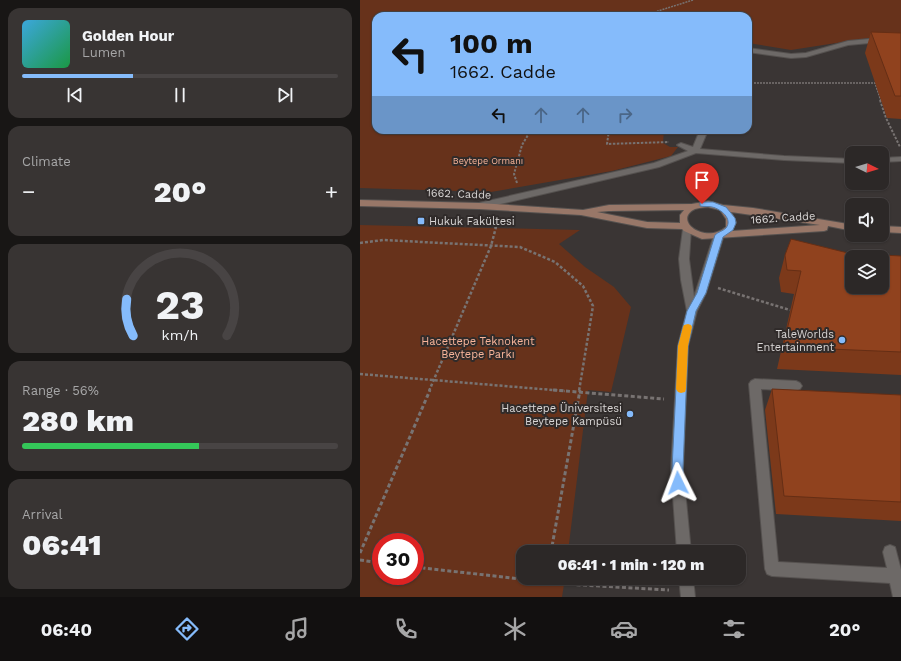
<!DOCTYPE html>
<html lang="en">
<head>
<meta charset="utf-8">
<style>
  body { margin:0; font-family:"Work Sans",sans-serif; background:#383433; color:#f1f3f6; height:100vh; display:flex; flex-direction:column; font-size:15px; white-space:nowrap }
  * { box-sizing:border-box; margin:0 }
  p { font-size:13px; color:#a6a6a7 }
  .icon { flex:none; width:22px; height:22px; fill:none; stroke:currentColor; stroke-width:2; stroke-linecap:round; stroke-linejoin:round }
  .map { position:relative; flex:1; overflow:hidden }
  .details { display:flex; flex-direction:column; gap:8px; padding:8px; background:#181615; width:360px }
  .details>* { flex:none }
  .top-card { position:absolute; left:12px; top:12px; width:380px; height:122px; border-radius:12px; box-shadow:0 1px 3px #0004,0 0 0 1px #484444; background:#85bbfb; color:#111; overflow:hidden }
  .needle { width:26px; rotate:95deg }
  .buttons { position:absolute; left:485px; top:146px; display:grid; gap:8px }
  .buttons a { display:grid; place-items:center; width:44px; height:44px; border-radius:8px; background:#2c2827; box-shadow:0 1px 3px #0004,0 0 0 1px #484444; font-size:20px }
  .speed { position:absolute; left:12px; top:533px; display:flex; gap:8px; font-size:20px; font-weight:700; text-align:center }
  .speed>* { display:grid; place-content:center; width:52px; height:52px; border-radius:50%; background:#2c2827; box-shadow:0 1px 3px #0004,0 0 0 1px #484444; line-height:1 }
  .speed .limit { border:6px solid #d22; background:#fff; color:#111 }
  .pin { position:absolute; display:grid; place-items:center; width:34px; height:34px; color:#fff; margin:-41px -17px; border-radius:50% 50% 50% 0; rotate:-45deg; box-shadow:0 0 4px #0007 }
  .pin .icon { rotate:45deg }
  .me { position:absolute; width:44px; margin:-22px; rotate:357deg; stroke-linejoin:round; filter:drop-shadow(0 0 3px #0008) }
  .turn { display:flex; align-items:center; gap:14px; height:84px; padding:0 12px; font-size:18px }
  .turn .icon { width:52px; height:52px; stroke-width:2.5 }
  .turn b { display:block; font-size:28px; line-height:34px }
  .lanes { display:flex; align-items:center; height:38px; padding:0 12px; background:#0003; justify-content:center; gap:20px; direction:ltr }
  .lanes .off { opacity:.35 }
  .big { font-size:30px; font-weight:800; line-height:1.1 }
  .details .widget { flex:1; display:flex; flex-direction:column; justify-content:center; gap:6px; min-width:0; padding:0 14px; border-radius:12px; background:#383433 }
  .details .dial { align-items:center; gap:0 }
  .dial svg { height:104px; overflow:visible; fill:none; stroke:#484444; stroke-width:7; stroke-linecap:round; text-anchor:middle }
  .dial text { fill:#f1f3f6; stroke:none }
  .song { display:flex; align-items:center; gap:12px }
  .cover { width:48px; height:48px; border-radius:6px; background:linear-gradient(135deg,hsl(200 70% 55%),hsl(140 70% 35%)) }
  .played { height:4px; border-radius:2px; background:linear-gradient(90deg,#85bbfb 35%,#484444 35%) }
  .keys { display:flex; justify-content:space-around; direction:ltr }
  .heat { display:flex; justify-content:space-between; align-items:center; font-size:22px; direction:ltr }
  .charge { height:6px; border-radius:3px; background:linear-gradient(90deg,#34c759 56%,#484444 0) }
  .trip { position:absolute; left:156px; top:545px; width:230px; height:40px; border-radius:12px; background:#2c2827; box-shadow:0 1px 3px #0004,0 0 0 1px #484444; font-weight:800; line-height:40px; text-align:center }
  .menu { display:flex; height:64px; justify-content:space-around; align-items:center; background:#121010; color:#a6a6a7 }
  .menu .icon { width:28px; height:28px }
  .menu .current { color:#85bbfb }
  .menu b { font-size:18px; color:#f1f3f6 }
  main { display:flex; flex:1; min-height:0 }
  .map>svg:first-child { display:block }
  .green { fill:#67321b; fill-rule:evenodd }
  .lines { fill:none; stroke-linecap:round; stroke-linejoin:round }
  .lane-casing { stroke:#55514f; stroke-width:2 }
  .street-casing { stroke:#55514f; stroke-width:2 }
  .secondary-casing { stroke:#55514f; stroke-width:2 }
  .path-far3 { stroke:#787372; stroke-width:1.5; stroke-dasharray:2 1; stroke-linecap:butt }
  .path-far2 { stroke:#787372; stroke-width:2; stroke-dasharray:2.5 1.5; stroke-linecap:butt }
  .path-far1 { stroke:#787372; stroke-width:2.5; stroke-dasharray:3 2; stroke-linecap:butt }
  .path { stroke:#787372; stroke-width:3; stroke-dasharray:4 2.5; stroke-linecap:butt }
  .lane { fill:#6d6967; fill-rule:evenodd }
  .street { fill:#6d6967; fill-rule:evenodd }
  .secondary { fill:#987768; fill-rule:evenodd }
  .wall { fill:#7c391a }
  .building { fill:#90421e; stroke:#652e15; fill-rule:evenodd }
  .route { fill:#85bbfb; stroke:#567aa3 }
  .slow { fill:#f59e0b }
  .poi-dot { fill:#85bbfb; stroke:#302b2a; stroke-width:1.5 }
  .labels { text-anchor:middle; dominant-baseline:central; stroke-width:4; stroke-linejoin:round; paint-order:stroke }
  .far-park-label { font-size:9px; fill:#f8b499; stroke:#302b2a }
  .street-label { font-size:11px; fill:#d9d6d5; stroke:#302b2a }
  .poi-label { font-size:11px; fill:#d9d6d5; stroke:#302b2a; text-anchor:end }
  .park-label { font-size:11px; fill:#f8b499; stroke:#302b2a }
</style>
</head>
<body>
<main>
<section class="details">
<div class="widget">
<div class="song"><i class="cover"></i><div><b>Golden Hour</b><p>Lumen</p></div></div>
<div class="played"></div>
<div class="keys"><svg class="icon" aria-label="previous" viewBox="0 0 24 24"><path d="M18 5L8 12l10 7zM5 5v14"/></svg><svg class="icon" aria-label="pause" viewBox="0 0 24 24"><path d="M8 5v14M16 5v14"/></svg><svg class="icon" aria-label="next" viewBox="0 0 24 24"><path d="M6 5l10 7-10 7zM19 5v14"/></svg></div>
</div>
<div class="widget"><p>Climate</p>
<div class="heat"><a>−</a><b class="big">20°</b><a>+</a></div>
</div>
<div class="widget dial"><svg viewBox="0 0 100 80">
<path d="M14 69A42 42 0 1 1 86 69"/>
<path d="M14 69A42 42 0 0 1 9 41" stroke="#85bbfb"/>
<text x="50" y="56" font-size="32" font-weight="700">23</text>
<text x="50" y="72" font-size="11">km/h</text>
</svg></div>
<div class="widget"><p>Range · 56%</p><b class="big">280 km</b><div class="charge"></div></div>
<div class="widget"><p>Arrival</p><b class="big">06:41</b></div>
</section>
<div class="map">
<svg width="541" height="597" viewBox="0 0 541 597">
  <rect width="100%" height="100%" fill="#3a3534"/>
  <path class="green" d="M0 0H541V33L431 50 388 43V16H16V130H304L303 143 310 147H318L311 156 252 171 131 192 0 188Z
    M0 225 220 230 199 244 225 267 254 287 271 307 251 392 228 390 208 552H163V578H205L202 597H0ZM21 542H55V576H21Z"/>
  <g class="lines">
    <g class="lane-casing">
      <path id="lane" d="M395 379 436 381 440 383 442 386 440 389 436 391 401 389 418 562 527 568 523 552 525 547 530 545 535 547 541 570V597H533L530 583 412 576 407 574 405 569 389 384 391 381Z"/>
    </g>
    <g class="street-casing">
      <path id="street" d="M541 36V40L488 45 446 57 431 58 388 52V48L431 54 446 53 488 41Z
        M340 130H348L340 149 424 156 492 159V163L424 160 336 153 299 167 119 209 115 206 119 203 294 163 328 151 317 145 321 143 333 147Z
        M541 157V161L522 162V158Z
        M327 226 331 229 329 259 334 297 354 235 359 232 364 235 346 293 337 311 328 346 323 469 331 552H317L311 469 318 346 327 311 321 280 319 259 323 229Z
        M319 578H333L335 597H321Z"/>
    </g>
    <g class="secondary-casing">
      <path id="secondary" d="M0 200 119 203 223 210 249 205 332 204 348 201 363 205 393 208 488 224 491 225 492 228 488 230 468 226 467 230 464 231 342 239 324 231 322 229 287 228 221 215 119 209 0 206ZM348 207 360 210 366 219V227C345 245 312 220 335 209 339 208 344 207 348 207ZM324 210 320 215V223L287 222 237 212 249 211ZM371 212 460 225 372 231 376 222Z
        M522 226 541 227V233L522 232Z"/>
    </g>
    <path class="path-far3" d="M289 16 298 11 333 0
      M388 83H515L521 101"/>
    <path class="path-far2" d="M520 100 526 118 540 147
      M249 130 247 144 309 142
      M157 183 154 174 162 145 171 130
      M135 228 136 226"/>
    <path class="path-far1" d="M0 243 23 240 160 247 195 262 223 286 233 306 219 391
      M358 288 430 310
      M0 374 205 391
      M69 391 131 246 136 227"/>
    <path class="path" d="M193 390 304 399
      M191 552 220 390
      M0 553 70 390
      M0 560 21 563
      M55 567 204 584 309 590
      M185 582 186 578"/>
    <use href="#lane" class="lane"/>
    <use href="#street" class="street"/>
    <use href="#secondary" class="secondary"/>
  </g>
  <path class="wall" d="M511 32 541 33V119L527 118 505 53Z
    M488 253 541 256V375L417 369 434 294 421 292 419 278 425 255Z
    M412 389 541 395V521L416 514 405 410Z"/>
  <path class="building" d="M511 32 541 33V96H535Z
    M431 239 488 253 541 256V352L423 347 441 271 427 270 425 255ZM492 257H522V287H492Z
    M412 389 541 395V502L424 496Z"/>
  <path class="route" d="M340 202H353L366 207 375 218 376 223 373 230 363 237 346 293 336 311 328 346 323 469 324 483 323 487 318 488 314 487 312 469 318 346 327 311 337 293 355 235C358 232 363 231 366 228 373 219 361 209 352 207 348 206 344 207 340 206Z"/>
  <path class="slow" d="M328 324 331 325 332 327 328 346 326 389 325 392 321 393 318 392 316 389 318 346 323 327 324 325Z"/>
  <g class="poi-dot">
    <rect x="57" y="217" width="8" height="8" rx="2"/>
    <circle cx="482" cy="340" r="4"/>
    <circle cx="270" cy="414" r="4"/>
  </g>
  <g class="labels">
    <g class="far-park-label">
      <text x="128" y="161">Beytepe Ormanı</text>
    </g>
    <g class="street-label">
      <text transform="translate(99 194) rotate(2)">1662. Cadde</text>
      <text transform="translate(423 218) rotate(-4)">1662. Cadde</text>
    </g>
    <g class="poi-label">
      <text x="69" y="221" text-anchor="start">Hukuk Fakültesi</text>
      <text x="474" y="334">TaleWorlds<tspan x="474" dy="13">Entertainment</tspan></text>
      <text x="262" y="408">Hacettepe Üniversitesi<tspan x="262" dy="13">Beytepe Kampüsü</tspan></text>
    </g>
    <g class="park-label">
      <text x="118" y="341">Hacettepe Teknokent<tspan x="118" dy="13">Beytepe Parkı</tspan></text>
    </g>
  </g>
</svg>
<div class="buttons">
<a><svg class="needle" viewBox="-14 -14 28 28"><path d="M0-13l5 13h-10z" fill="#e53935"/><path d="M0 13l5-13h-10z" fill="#a6a6a7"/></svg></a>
<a><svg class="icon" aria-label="sound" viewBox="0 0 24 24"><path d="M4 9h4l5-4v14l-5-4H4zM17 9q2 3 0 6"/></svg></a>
<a><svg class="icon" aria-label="layers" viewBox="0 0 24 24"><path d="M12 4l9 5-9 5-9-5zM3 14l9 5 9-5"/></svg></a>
</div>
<div class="speed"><div class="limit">30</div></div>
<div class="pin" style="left:342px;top:204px;background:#d93025"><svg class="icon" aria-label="arrive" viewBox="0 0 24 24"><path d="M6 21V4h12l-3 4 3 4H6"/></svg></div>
<svg class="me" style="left:318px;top:483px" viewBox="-20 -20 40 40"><path d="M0-17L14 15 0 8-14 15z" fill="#85bbfb" stroke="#fff" stroke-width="4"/></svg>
<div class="trip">06:41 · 1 min · 120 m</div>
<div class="top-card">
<div class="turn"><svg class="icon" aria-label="left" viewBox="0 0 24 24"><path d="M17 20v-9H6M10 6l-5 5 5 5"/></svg><div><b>100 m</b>1662. Cadde</div></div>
<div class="lanes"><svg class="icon" aria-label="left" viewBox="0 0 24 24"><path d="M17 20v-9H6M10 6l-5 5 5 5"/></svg><svg class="icon off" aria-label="ahead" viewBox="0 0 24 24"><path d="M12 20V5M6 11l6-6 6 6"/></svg><svg class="icon off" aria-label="ahead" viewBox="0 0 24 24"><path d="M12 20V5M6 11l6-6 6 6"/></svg><svg class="icon off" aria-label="right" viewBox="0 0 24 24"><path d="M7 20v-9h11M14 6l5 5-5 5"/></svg></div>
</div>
</div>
</main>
<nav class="menu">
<b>06:40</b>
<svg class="icon current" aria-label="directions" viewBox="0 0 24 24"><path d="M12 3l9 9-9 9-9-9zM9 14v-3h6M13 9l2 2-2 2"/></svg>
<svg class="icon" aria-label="music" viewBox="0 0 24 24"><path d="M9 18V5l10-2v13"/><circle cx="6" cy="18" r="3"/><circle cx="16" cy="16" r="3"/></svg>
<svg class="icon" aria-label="phone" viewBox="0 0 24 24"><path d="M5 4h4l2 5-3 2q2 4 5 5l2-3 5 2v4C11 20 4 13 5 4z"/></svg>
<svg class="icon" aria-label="climate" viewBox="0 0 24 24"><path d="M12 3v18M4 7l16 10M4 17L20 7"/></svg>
<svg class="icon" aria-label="car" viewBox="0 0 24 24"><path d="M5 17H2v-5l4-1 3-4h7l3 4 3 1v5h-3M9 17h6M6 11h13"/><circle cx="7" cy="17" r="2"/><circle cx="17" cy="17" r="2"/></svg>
<svg class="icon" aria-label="filters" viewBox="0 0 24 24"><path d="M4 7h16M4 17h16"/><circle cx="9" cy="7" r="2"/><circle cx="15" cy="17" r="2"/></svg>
<b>20°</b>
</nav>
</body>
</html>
